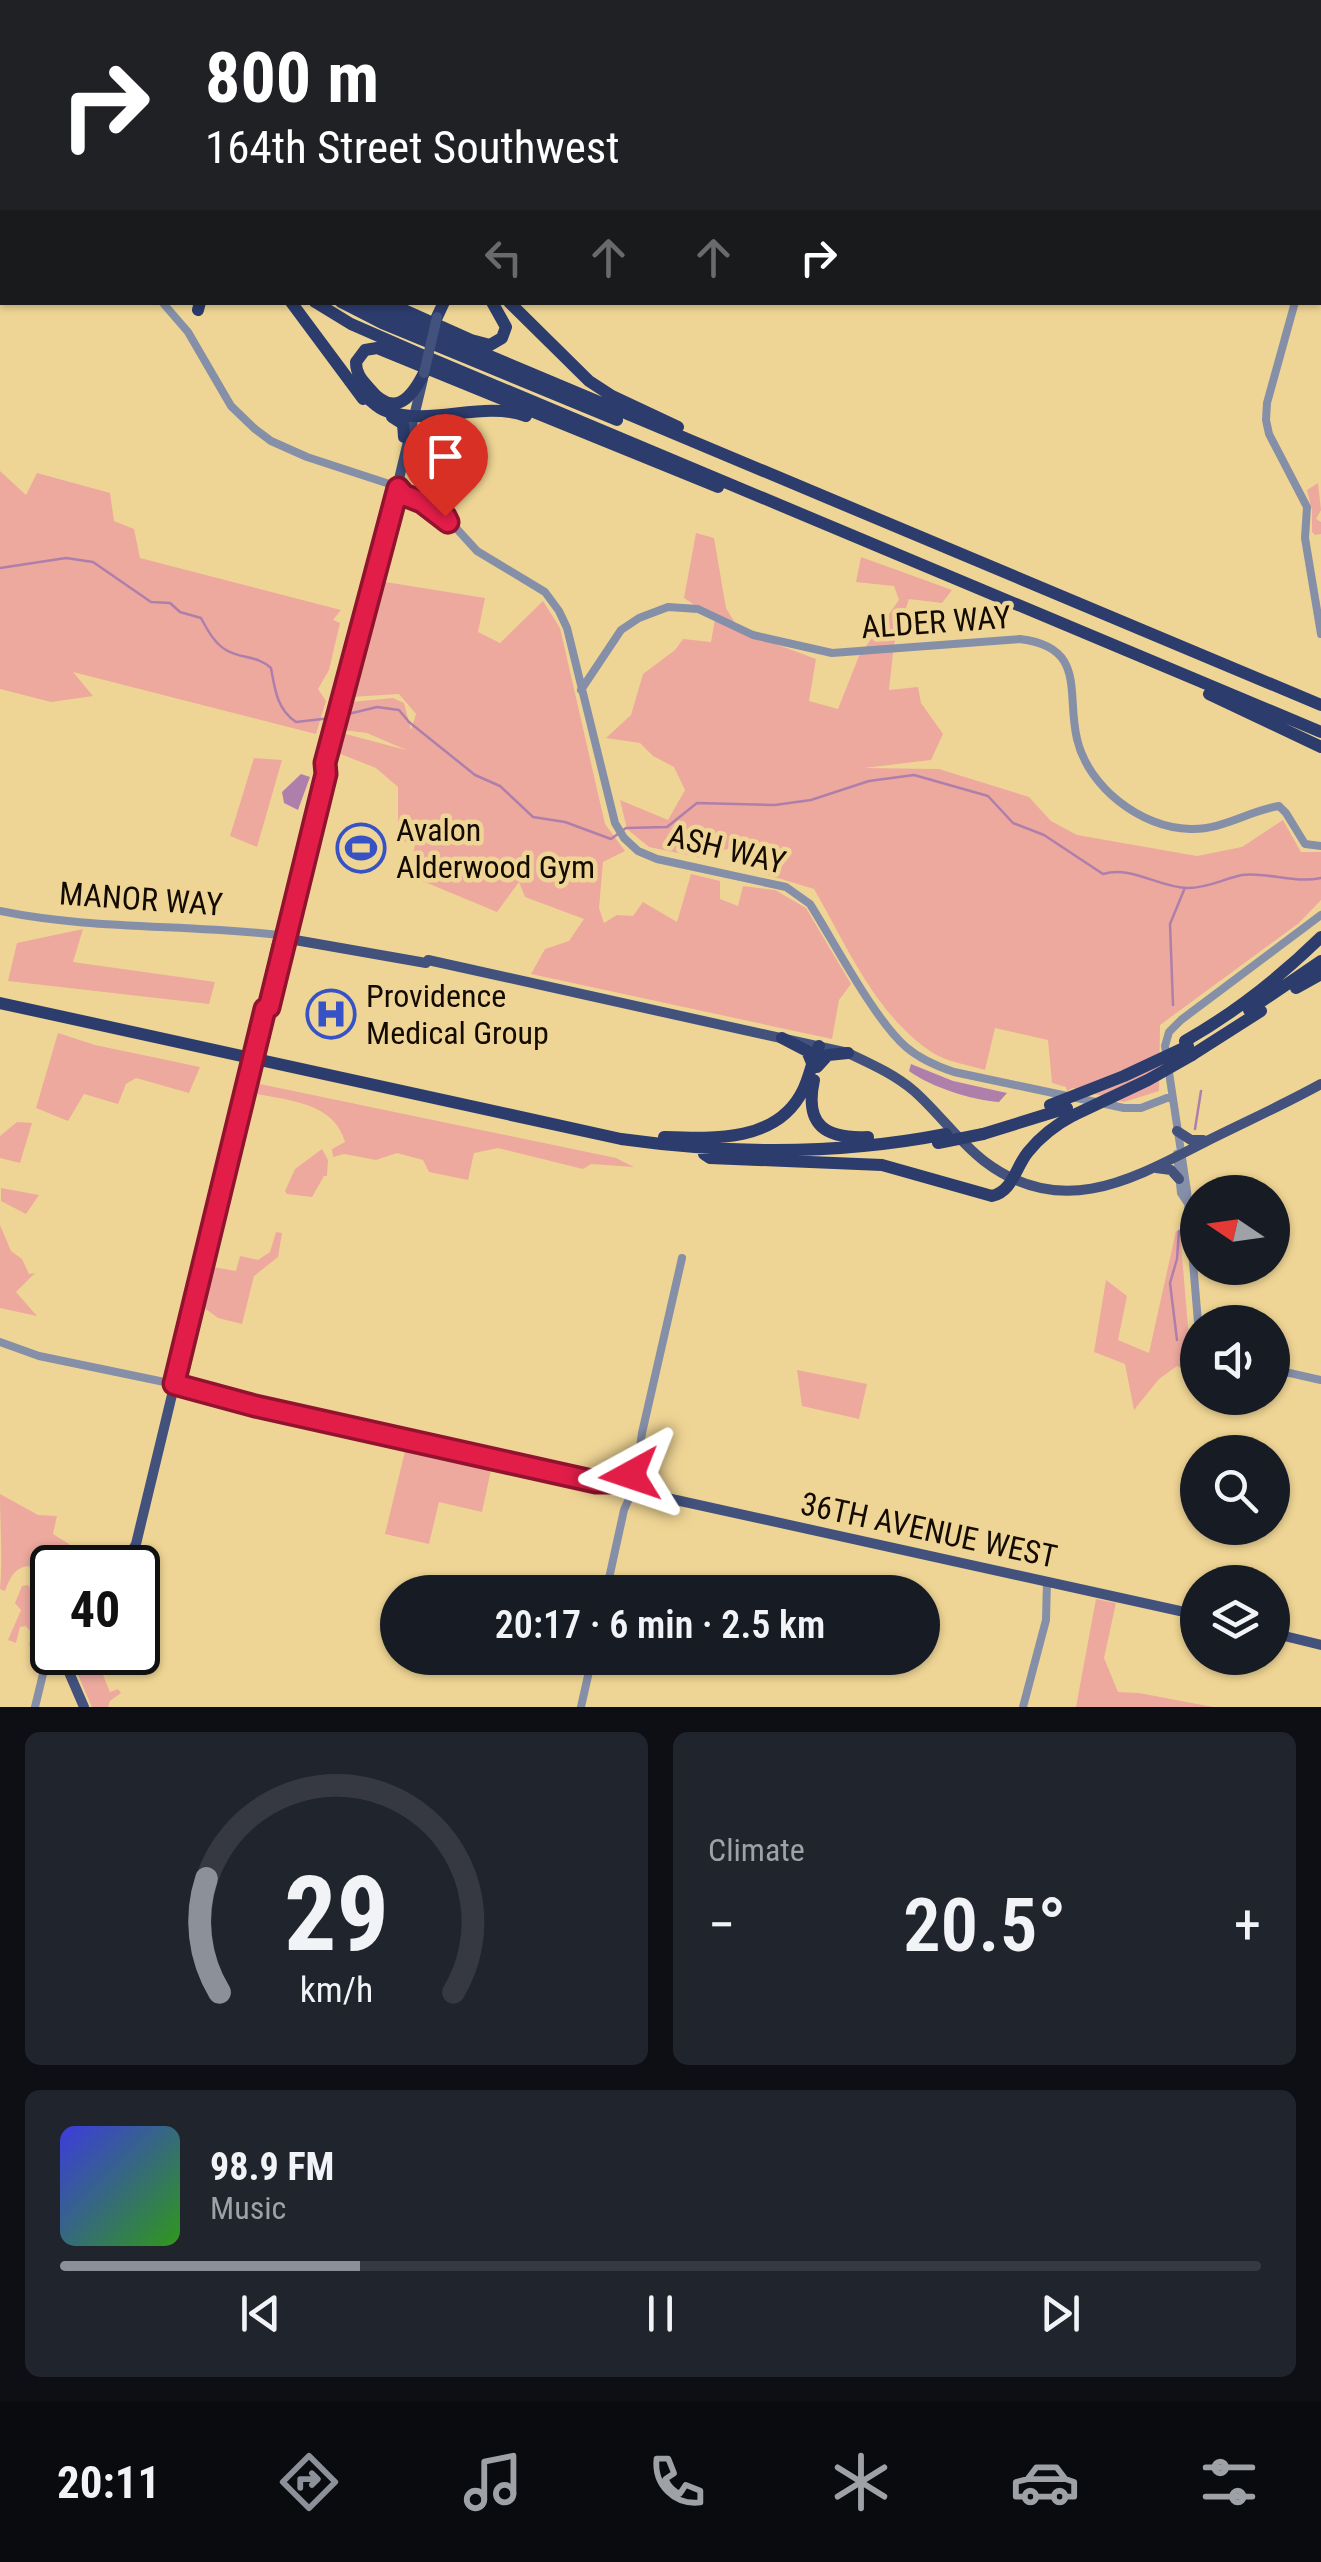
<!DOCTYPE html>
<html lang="en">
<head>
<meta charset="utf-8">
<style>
  body { margin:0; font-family:"Roboto Condensed",sans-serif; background:#20242c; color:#f1f3f6; height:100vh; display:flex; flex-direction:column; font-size:38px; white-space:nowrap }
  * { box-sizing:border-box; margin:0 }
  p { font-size:32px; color:#9ea1a6 }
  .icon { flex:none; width:55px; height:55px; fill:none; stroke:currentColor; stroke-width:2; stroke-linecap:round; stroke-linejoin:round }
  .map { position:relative; height:1707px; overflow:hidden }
  .drawer { display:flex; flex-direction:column; gap:25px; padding:25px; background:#0d0f14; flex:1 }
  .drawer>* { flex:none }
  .hud { position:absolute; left:0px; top:0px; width:1322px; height:305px; box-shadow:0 2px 8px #0004; background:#202124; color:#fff; overflow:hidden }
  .needle { width:65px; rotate:283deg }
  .buttons { position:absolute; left:1180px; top:1175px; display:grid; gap:20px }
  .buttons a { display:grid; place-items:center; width:110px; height:110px; border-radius:50%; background:#171b24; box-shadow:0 2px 8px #0004; font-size:50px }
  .speed { position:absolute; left:30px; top:1545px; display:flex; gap:20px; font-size:50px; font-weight:700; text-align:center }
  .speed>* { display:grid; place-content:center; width:130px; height:130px; border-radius:50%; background:#171b24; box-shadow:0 2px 8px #0004; line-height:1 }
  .speed .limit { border:5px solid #111; border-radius:15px; background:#fff; color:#111 }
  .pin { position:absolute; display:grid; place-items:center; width:85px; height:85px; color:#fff; margin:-102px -42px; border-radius:50% 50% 50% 0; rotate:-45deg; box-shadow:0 0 10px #0007 }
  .pin .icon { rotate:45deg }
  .me { position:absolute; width:110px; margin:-55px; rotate:265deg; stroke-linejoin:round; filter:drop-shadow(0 0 8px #0008) }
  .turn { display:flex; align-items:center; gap:35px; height:210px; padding:0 40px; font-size:45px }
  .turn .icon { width:130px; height:130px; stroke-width:2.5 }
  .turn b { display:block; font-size:70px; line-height:85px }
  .lanes { display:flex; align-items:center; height:95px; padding:0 40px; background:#0003; justify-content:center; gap:50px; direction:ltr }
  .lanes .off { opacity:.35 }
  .big { font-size:75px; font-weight:600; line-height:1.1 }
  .drawer .widget { flex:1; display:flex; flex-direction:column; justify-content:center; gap:15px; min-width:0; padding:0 35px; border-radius:15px; background:#20242c }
  .drawer .dial { align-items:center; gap:0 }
  .dial svg { height:260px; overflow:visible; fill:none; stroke:#363941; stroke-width:7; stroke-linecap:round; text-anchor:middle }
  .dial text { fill:#f1f3f6; stroke:none }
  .song { display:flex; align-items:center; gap:30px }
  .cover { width:120px; height:120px; border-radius:15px; background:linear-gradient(135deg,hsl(240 70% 55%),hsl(110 70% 35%)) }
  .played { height:10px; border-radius:5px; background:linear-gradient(90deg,#8c9099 25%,#363941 25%) }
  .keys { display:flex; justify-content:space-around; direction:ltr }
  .heat { display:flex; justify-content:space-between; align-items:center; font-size:55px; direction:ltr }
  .drawer .tiles { flex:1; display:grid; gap:25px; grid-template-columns:1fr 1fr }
  .widget:last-child { grid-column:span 2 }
  .trip { position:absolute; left:380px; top:1575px; width:560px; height:100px; border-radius:50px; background:#171b24; box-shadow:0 2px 8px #0004; font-weight:600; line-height:100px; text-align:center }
  .tabs { display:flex; height:160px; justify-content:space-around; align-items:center; background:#090b0e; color:#9ea1a6 }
  .tabs .icon { width:70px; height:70px }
  .tabs .current { color:#8c9099 }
  .tabs b { font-size:45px; color:#f1f3f6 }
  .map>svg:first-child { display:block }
  .green { fill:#eda99e }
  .water { fill:#af7fac }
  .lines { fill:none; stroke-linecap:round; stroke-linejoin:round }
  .stream { stroke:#af7fac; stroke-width:2.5 }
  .minor { stroke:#858fa8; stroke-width:8 }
  .major { stroke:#42527d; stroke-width:10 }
  .highway { stroke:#2c3c6d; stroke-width:12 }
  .major-bridge { stroke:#42527d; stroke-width:10 }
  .highway-bridge { stroke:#2c3c6d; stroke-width:12 }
  .route-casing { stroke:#92132f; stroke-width:25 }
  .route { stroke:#e11d48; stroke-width:18 }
  .labels { text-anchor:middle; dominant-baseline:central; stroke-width:9; stroke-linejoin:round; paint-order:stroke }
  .street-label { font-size:32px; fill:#140b00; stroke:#efd595 }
  .poi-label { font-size:32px; fill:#140b00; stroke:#efd595; text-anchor:start }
</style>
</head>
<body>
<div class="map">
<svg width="1321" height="1707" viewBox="0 0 1321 1707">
  <rect width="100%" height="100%" fill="#efd595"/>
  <path class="green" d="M0 471 26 495 37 473 110 493 114 521 134 529 140 558 341 610 333 620 340 623 329 670 318 689 326 701 316 734 73 672 93 696 51 702 0 689Z
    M1318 483 1321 510 1316 519 1321 522V534L1315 535 1312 532V511L1307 490Z
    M696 533 714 538 726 608 740 631 816 659 809 701 838 709 859 656 899 600 894 586 856 582 861 557 952 590 942 603 909 599 894 644 889 690 918 687 921 703 943 734 931 760 864 768 939 769 1029 797 1051 821 1077 835 1197 856 1242 847 1283 820 1301 852H1321V900L1299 923 1160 1025 1159 1091 1124 1102 1073 1088 1067 1091 1066 1087 1052 1083 1048 1040 995 1028 985 1070C969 1065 947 1062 933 1053 876 1016 847 946 814 889L768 875 770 844 744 843 702 858 649 847 627 829 620 800 668 820 685 790 674 767 653 756 640 743 606 738 631 715 643 674 675 650 683 639 711 642 715 619 684 598Z
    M379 581 485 598 478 632 500 643 543 601 560 628 605 824 625 851 603 862 599 908 604 923 617 915 633 916 643 902 677 922 691 874 720 881V899L738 906 743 886 775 890 806 908 851 984 839 1000 832 1039 531 974 545 949 569 941 584 919 525 897 519 882 497 912 408 875 415 845 398 839V787L376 768 338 753 342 733 406 750 367 733 343 730 351 702 393 698 404 703 411 730 416 714 399 694 351 697Z
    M254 758 282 760 257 847 230 836Z
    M83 929 73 962 215 982 209 1004 8 981 17 943Z
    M58 1033 95 1045 200 1067 189 1093 136 1078 126 1084 118 1104 84 1094 68 1121 36 1108Z
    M255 1083 616 1158 634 1167 591 1164 583 1169 498 1148 474 1153 468 1180 429 1172 423 1160 397 1153 376 1160 344 1154 333 1157 332 1149 345 1142C334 1102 289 1101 253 1093Z
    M17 1122 32 1123 20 1163 0 1158V1136Z
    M322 1149 328 1160 327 1176H324L312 1197 287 1194 285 1191 295 1169Z
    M1 1188 39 1195 26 1214 1 1201Z
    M0 1225 11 1251 22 1259 29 1274 35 1273 16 1292 37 1316 0 1308Z
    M1176 1231 1180 1232 1188 1327 1191 1338 1197 1340V1376L1177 1366 1159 1379 1134 1410 1125 1364 1094 1352 1106 1280 1127 1296 1118 1340 1149 1353Z
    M276 1232 282 1233 278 1257 254 1276 242 1324 218 1318 203 1307 213 1267 236 1271 240 1256 258 1260 270 1252Z
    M797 1370 867 1384 859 1419 802 1406Z
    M406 1447 492 1465 482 1512 439 1502 429 1544 385 1534Z
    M0 1494 38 1515 57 1516 53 1534 69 1544 79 1567 52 1568V1619L36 1573 28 1566C14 1568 10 1578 5 1591L0 1589C3 1558 0 1526 0 1494Z
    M28 1585C43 1603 52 1629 45 1651L29 1646 31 1632 26 1626 20 1627 16 1643 8 1640 21 1610 15 1603 22 1586Z
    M1096 1599 1116 1603 1104 1658 1118 1692 1139 1693 1213 1707H1076Z
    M73 1653H94L110 1692 118 1689 121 1693 110 1701 108 1707H92L75 1668Z"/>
  <path class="water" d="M301 774 310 777 298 810 284 803 282 792Z
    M911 1064 953 1081 1007 1093 999 1102C971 1100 931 1087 909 1071Z"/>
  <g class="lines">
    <path class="stream" d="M0 568 66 558 93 562 151 602 170 603 180 612 201 618C207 629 214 643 226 650 241 659 257 655 271 668 275 690 277 709 296 722L331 718
      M344 715 377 707 399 710 409 722 475 775 500 786 533 817 565 822 611 839 626 828 667 827 697 803 775 805 811 800 869 781 914 775 988 796 1013 823 1044 835 1103 874C1132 865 1159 888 1188 888 1208 888 1223 879 1242 875 1264 871 1294 884 1321 878
      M1173 1005 1170 924 1184 890
      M1195 1129 1201 1091
      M1177 1340 1170 1283 1177 1259 1179 1231"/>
    <path class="minor" d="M234 0 238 2
      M1007 2 1008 0
      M0 151 2 153
      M1320 213 1321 209
      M0 260 2 261
      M162 302 188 332 231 406 255 429 271 441 307 457 420 494 436 506 477 551 545 592 559 611 567 628 615 823 624 838 638 851 657 859 786 887 810 904C834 942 874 1019 906 1047 920 1059 936 1066 954 1072L1124 1108H1141L1172 1096
      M1295 302 1267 403 1266 420 1269 434 1307 507 1305 538 1321 634
      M398 489 403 495 423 502 440 517
      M581 690 621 630 639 618 668 607 698 609 753 635 832 653 1020 639C1087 647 1066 693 1077 739 1088 787 1141 828 1190 829 1223 830 1248 811 1279 806L1286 813 1305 844 1321 846
      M0 911C92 930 186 924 279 935
      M1177 1154 1181 1193 1187 1202
      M1198 1322 1187 1191 1165 1046 1169 1032 1181 1020 1321 915
      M0 1342 39 1356 174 1384
      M1272 1369 1321 1380
      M635 1483 642 1433 682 1258
      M606 1592 624 1510 631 1494
      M35 1707 52 1637
      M581 1707 592 1658
      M1023 1707 1046 1620 1047 1581"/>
    <path class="major" d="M1091 0 1108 2
      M517 2V0
      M1320 39 1321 40
      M291 936 295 940 426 963 428 960 848 1053C871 1064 894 1074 914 1091 939 1113 958 1141 984 1161 1061 1220 1131 1180 1205 1142 1243 1123 1283 1105 1321 1084
      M271 1000 314 827
      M256 1048 276 947 375 579 423 379
      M1177 1131 1191 1140H1203
      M1156 1168 1171 1170 1179 1179
      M174 1384 255 1406 596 1482 632 1481 636 1486 632 1494
      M635 1484 650 1493 676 1500 1198 1615
      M122 1568 136 1544 247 1084
      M1272 1633 1321 1645
      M66 1652 68 1670 84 1707"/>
    <path class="highway" d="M17 0 19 2
      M0 16 2 18
      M291 302 363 399
      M315 302 351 324 422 355 1321 732
      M341 302 382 323 617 420
      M361 302 1321 705
      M386 302 471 340 490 345 502 338 506 327 492 302
      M509 302 589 381 612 396 678 427
      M198 310 200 302
      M437 317 444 302
      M424 373C411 399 394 418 370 389 362 380 356 374 356 362L365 350 377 348 718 487
      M361 394C370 398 376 408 386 411 432 427 481 400 526 416
      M392 417 403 424 404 437
      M1209 694 1321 747
      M1296 988 1321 974
      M0 1003 621 1139C729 1154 839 1155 946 1134
      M1249 1010 1321 961
      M782 1038 807 1051 812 1063
      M1185 1041C1236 1012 1279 978 1321 937
      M1192 1055 1261 1011
      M817 1067 828 1055 848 1053
      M814 1080C804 1126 826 1139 868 1137
      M983 1134 1067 1108
      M664 1137C714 1139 778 1142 803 1090 810 1076 812 1060 819 1046
      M704 1154 710 1158 882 1165 992 1196C1013 1191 1015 1168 1028 1152 1040 1137 1057 1124 1074 1115"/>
    <path class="major-bridge" d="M424 373 437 317
      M247 1084 256 1048"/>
    <path class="highway-bridge" d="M1050 1105 1124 1076 1188 1046
      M1074 1115 1148 1080 1192 1055
      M938 1143 983 1134"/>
  </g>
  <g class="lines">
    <g class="route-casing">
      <path id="route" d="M445 516 448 522 422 502 404 495 398 488 325 763 326 774 269 1007 265 1009 174 1384 255 1406 596 1482H622L630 1475"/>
    </g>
    <use href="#route" class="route"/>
  </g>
  <defs>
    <g id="stadium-ring" transform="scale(2.5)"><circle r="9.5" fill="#efd595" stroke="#3752c4" stroke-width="1.5"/><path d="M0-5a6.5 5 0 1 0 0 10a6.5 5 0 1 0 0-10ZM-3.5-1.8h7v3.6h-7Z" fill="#3752c4"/></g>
    <g id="hospital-ring" transform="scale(2.5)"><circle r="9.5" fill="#efd595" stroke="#3752c4" stroke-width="1.5"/><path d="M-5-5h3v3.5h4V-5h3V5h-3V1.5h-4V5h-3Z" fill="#3752c4"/></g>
  </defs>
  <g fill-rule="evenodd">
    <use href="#stadium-ring" x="361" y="848"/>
    <use href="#hospital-ring" x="331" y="1014"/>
  </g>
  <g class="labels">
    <g class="street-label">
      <text transform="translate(936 622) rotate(-4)">ALDER WAY</text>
      <text transform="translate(727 849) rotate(14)">ASH WAY</text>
      <text transform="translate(141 899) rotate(4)">MANOR WAY</text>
      <text transform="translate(929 1530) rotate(12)">36TH AVENUE WEST</text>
    </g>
    <g class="poi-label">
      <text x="396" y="830">Avalon<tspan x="396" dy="37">Alderwood Gym</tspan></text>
      <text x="366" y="996">Providence<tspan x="366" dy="37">Medical Group</tspan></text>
    </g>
  </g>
</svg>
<div class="buttons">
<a><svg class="needle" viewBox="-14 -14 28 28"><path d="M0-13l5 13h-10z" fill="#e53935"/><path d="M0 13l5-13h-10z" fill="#9ea1a6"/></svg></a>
<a><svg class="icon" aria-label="sound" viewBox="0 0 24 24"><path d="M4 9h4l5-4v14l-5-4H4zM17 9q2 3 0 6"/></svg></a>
<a><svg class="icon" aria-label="search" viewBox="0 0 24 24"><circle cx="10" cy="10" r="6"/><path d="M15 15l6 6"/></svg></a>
<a><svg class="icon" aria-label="layers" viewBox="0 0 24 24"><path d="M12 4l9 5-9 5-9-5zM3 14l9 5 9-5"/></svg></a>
</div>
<div class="speed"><div class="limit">40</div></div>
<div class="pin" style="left:445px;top:516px;background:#d93025"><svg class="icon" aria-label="arrive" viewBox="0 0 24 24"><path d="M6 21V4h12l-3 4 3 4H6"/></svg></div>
<svg class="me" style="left:630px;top:1475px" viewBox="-20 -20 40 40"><path d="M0-17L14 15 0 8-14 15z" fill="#e11d48" stroke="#fff" stroke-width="4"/></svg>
<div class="trip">20:17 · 6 min · 2.5 km</div>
<div class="hud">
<div class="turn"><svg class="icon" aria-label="right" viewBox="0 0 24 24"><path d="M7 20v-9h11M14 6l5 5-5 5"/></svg><div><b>800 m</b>164th Street Southwest</div></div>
<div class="lanes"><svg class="icon off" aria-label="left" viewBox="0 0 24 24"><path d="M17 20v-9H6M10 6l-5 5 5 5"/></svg><svg class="icon off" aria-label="ahead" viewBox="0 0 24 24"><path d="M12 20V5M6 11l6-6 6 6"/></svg><svg class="icon off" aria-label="ahead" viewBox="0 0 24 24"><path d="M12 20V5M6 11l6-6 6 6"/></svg><svg class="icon" aria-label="right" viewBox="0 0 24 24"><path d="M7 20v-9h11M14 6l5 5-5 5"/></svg></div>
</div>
</div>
<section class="drawer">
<div class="tiles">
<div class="widget dial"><svg viewBox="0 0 100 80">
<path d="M14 69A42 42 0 1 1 86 69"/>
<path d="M14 69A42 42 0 0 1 10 34" stroke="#8c9099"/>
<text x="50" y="56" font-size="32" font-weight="700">29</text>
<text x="50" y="72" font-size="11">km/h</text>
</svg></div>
<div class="widget"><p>Climate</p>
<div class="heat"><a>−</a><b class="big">20.5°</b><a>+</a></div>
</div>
<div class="widget">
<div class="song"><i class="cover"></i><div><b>98.9 FM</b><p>Music</p></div></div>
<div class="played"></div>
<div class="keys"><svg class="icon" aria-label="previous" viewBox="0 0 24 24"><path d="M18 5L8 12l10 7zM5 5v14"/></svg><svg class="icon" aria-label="pause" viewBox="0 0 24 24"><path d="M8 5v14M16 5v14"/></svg><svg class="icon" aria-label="next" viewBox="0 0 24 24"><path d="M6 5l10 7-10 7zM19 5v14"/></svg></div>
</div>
</div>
</section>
<nav class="tabs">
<b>20:11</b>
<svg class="icon current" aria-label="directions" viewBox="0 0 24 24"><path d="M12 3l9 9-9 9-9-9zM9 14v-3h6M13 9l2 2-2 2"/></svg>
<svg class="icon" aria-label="music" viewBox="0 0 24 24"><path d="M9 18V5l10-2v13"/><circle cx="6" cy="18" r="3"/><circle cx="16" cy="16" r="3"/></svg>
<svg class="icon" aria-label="phone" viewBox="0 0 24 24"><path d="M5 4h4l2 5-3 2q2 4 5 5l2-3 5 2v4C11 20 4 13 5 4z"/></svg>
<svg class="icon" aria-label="climate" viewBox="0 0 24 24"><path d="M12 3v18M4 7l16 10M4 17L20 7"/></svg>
<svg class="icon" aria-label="car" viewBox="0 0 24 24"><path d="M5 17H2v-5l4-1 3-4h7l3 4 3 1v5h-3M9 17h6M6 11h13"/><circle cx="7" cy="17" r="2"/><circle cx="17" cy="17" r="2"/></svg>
<svg class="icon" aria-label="filters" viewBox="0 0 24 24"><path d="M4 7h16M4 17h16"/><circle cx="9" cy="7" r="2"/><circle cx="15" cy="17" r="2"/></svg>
</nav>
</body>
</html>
